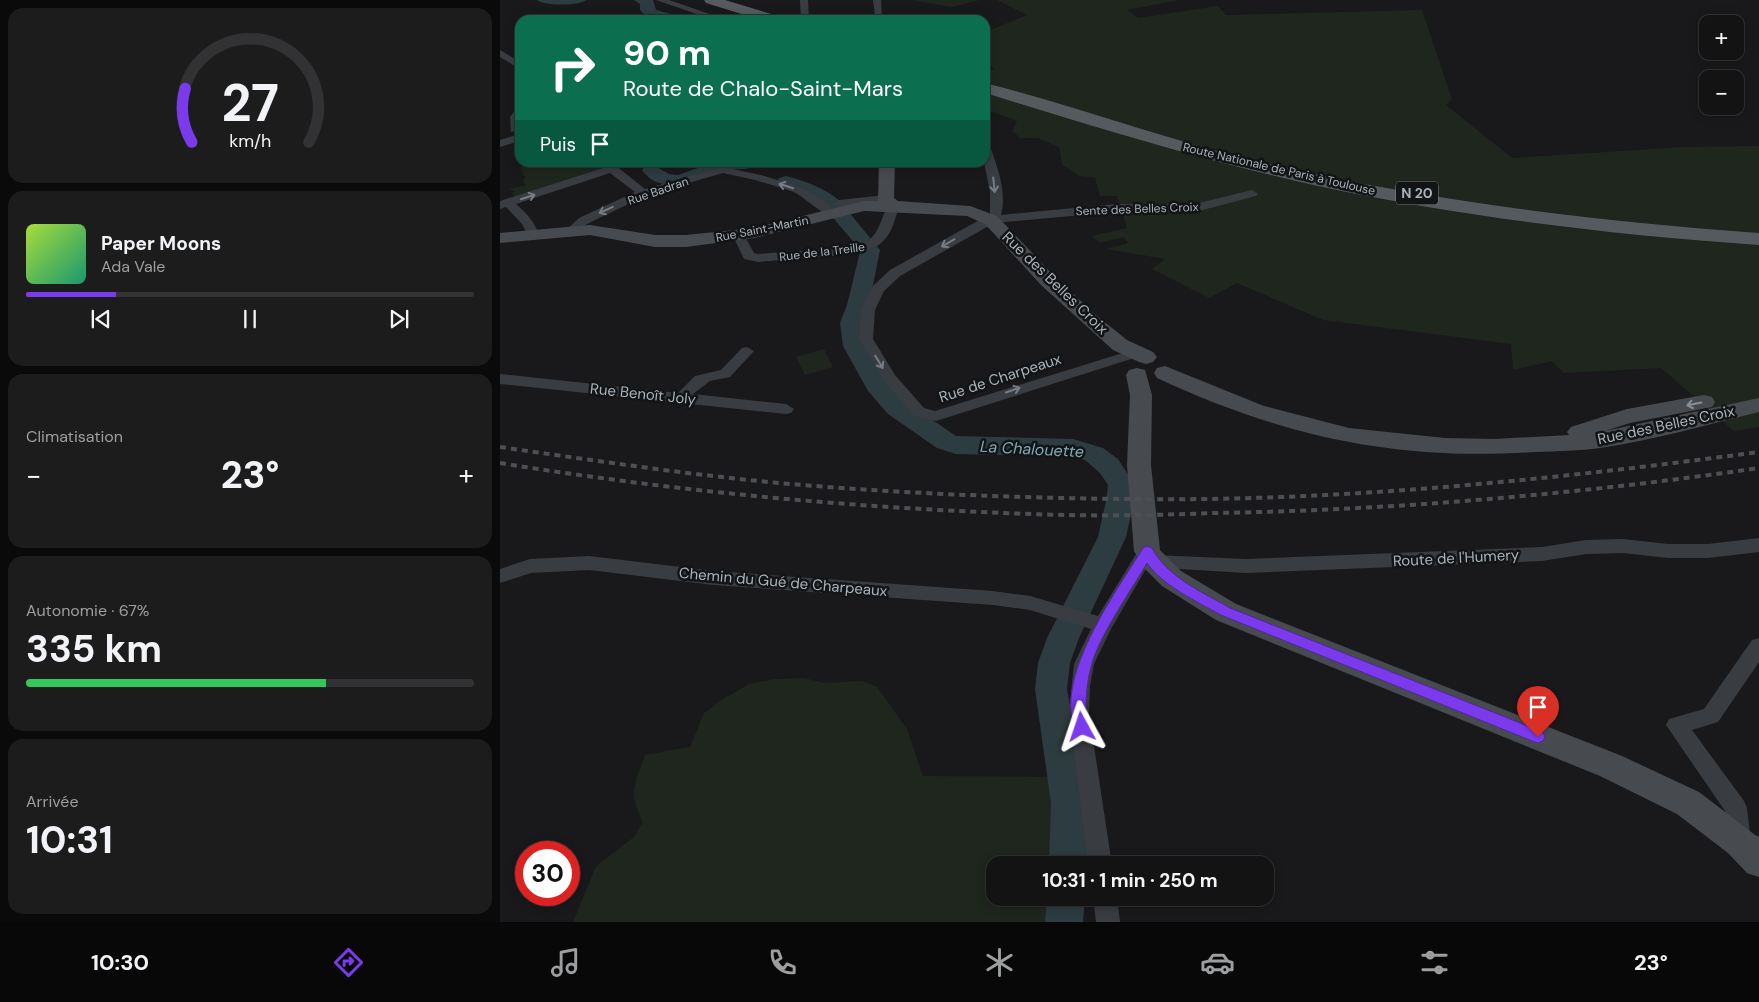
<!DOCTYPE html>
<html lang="fr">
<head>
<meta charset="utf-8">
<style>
  body { margin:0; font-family:"DM Sans",sans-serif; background:#1c1c1d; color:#f1f3f6; height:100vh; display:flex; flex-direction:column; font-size:19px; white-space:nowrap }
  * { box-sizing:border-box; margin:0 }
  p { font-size:16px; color:#9d9ea0 }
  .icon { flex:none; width:28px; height:28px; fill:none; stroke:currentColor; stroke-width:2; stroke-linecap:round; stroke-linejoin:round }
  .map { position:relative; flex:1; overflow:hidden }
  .panel { display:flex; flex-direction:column; gap:8px; padding:8px; background:#0a0a0b; width:500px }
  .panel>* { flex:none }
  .top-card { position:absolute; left:15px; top:15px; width:475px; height:152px; border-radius:15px; box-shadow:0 2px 12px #0003,0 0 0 1px #323234; background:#0b6e4f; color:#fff; overflow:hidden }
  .buttons { position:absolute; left:1199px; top:15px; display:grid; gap:10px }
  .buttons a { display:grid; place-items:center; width:45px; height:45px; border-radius:10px; background:#131314; box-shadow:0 2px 12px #0003,0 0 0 1px #323234; font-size:25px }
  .speed { position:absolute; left:15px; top:841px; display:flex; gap:10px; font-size:25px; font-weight:700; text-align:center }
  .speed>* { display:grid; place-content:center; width:65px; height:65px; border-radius:50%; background:#131314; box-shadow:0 2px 12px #0003,0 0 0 1px #323234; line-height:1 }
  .speed .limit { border:8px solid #d22; background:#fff; color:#111 }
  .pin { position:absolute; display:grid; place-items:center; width:42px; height:42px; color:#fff; margin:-51px -21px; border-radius:50% 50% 50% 0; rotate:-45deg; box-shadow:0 0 5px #0007 }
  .pin .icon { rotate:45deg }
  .me { position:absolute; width:55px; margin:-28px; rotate:355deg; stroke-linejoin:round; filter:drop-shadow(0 0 4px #0008) }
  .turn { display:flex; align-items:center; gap:18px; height:105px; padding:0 25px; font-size:22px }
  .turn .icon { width:65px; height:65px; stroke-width:2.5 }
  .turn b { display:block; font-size:35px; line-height:42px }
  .then { display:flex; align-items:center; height:48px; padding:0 25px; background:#0003; gap:10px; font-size:19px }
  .big { font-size:38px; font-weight:700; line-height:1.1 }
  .panel .tile { flex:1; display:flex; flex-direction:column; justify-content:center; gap:8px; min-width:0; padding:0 18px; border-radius:15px; background:#1c1c1d }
  .panel .dial { align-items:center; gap:0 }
  .dial svg { height:130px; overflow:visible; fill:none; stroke:#323234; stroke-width:7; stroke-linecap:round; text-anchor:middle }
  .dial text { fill:#f1f3f6; stroke:none }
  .song { display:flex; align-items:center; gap:15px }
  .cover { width:60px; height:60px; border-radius:8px; background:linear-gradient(135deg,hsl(80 70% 55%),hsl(160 70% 35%)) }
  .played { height:5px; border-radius:2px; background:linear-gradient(90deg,#7c3aed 20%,#323234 20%) }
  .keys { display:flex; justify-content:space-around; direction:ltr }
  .heat { display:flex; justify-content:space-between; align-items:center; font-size:28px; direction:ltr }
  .charge { height:8px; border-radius:4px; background:linear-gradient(90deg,#34c759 67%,#323234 0) }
  .trip { position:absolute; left:486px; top:856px; width:288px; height:50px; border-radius:15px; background:#131314; box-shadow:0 2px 12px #0003,0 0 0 1px #323234; font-weight:700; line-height:50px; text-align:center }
  .tabs { display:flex; height:80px; justify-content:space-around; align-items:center; background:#080808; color:#9d9ea0 }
  .tabs .icon { width:35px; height:35px }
  .tabs .selected { color:#7c3aed }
  .tabs b { font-size:22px; color:#f1f3f6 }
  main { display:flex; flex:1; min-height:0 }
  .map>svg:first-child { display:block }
  .green { fill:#1f261e }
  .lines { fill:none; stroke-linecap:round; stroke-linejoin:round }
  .river { fill:#2d3c40; fill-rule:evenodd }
  .street { fill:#393c40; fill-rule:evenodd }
  .secondary { fill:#474b50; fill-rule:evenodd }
  .primary { fill:#555a5f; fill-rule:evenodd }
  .rail { stroke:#4c5055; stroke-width:4; stroke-dasharray:6 5; stroke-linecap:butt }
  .oneway { stroke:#777d84 }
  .oneway2 { stroke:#878f96 }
  .route { fill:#7c3aed; stroke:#51269a }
  .labels { text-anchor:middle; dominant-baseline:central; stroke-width:5; stroke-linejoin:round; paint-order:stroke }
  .far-street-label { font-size:12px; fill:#aab3bb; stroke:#131416 }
  .shield { fill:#131416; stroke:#7d838a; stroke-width:1 }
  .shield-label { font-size:14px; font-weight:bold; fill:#aab3bb }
  .street-label { font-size:15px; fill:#aab3bb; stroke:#131416 }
  .water-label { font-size:16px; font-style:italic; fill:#80aab8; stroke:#131416 }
</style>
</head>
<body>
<main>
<section class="panel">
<div class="tile dial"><svg viewBox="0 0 100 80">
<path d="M14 69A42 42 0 1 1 86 69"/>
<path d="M14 69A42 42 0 0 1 10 36" stroke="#7c3aed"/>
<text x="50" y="56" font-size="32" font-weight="700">27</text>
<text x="50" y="72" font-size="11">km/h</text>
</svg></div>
<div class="tile">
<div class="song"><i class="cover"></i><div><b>Paper Moons</b><p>Ada Vale</p></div></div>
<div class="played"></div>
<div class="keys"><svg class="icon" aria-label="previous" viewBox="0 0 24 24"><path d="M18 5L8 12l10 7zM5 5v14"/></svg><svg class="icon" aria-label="pause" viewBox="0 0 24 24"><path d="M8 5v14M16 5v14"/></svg><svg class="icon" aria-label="next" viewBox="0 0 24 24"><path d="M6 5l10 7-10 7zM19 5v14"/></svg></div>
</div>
<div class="tile"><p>Climatisation</p>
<div class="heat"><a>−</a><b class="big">23°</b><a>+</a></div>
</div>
<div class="tile"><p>Autonomie · 67%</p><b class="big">335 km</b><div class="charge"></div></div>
<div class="tile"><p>Arrivée</p><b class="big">10:31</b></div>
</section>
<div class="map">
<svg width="1259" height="922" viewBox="0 0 1259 922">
  <rect width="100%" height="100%" fill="#19191b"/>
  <path class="green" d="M412 0H479L452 7Z
    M497 0H679L627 10 638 18 718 6 726 15 922 10 952 99 946 105 1012 158 1184 147 1259 146V427L1234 431 1161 368 1064 373 1052 361 1013 370 1011 344 823 320 737 283 709 298 652 269 665 259 607 249 628 243 623 237 600 243 592 236 627 228 617 196H600L595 178 580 176 562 165 559 147 537 138H520L512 131 517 121 485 109V74L494 69 485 62V32L527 15Z
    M98 162 100 169 16 197 12 193 15 191 9 189 27 185 24 184 23 181 26 180H23L26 176H23L22 172 25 171H22L21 167 27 165V163Z
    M324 349 333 367 305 375 296 357Z
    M304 678 324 683 362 681 377 687 407 729 423 776 576 777 581 818 580 865H495V898H578L577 922H73L96 866 134 837 143 822C127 791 135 786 145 755L190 747 204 713 220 701 249 684 274 679Z"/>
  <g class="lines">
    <path class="river" d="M37 0H86C80 6 43 6 37 0Z
      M134 0H153L156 10 183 17 185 20C171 20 150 23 140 10V4Z
      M215 162 253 164 250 168C243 170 235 168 227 170 201 177 162 199 142 170L145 166 151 164 169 174 178 175Z
      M286 176C305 181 334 191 346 208L344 210 348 211 380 250 369 305 362 323 367 346 387 382 406 402 456 436 573 439 603 448 618 459 634 484V501L626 537 579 638 570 663 567 689 587 803V865H549L551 803 535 689 538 663 547 638 598 537 606 501 608 485 600 473 585 460 573 457 456 454 437 448 388 414 368 391 343 346 340 323 347 305 361 248 358 247 334 219 331 215 333 213 312 200 279 186 277 182 279 178Z
      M547 898H585L583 922H545Z"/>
    <path class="street" d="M156 0H169L227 20H214Z
      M300 0H308L309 20H301Z
      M373 0H381L382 18 375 16Z
      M0 50 20 62V69L0 57Z
      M20 108V130L11 132 10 117 16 109Z
      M20 134V141L0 147V140Z
      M485 146 491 149C498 168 507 195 501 215L616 204H695L752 190 758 194 756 196 695 212H616L494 223 400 276 384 291 375 310 373 339 395 375 424 408 435 411 626 352 633 356 631 359 436 421 414 416 384 381 359 339 361 310 373 286 390 270 490 214V192L484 162Z
      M98 162H111L145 189 223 167 261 175 303 188 326 202 336 214 330 218 295 192 255 180 223 173 147 195 87 224 71 235 65 231 79 218 135 192 110 173 16 204C26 213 35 222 39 235L33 239 29 238 22 224 8 209 6 207 0 209V201L103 168Z
      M385 195 391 199 389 202 339 208 333 204 339 200Z
      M393 202 399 206C395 219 392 235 380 244 362 258 284 259 258 262L244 259 233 236 235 233H243L254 253 258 254C279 252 355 249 369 240 382 231 383 205 393 202Z
      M247 347 254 351 230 377 210 381 193 394 286 404 294 409 291 413 286 414 0 384V374L178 393 195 376 221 370 242 348Z
      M1259 538V552L1208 558H1168L1123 553 1086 554 1042 561 746 573 647 567 611 629 594 664 590 686 589 713 612 865H588L569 713 574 664 591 629 530 610 493 605 214 585 89 570 31 573 0 583V569L30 559 89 556 214 571 493 591 530 596 598 616 641 546 647 544 653 546 656 551 654 555 746 559 1042 547 1086 540 1123 539 1168 544H1208Z
      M1259 638V662L1218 722 1192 730 1244 801 1247 808 1250 834 1259 836V858L1232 850 1229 842 1225 811 1166 725 1169 719 1204 709 1252 640Z
      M593 898H617L620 922H596Z"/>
    <path class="secondary" d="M379 162H395L394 198 398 201 470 206 497 216 555 277 597 316 627 340 653 352 657 357 653 362 646 364 639 362 613 350 541 285 485 224 467 216 364 211 254 238 186 247H155L90 235 0 243V233L90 225 155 235H186L254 228 364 201H378Z
      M665 366 764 406 849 428 945 438 994 439 1069 435 1067 432 1071 427 1127 409 1204 395 1212 397 1215 402 1212 407 1130 423 1105 431 1259 398V412C1206 425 1154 440 1100 448 1079 451 1057 451 1036 452 896 461 784 437 657 378L654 373 657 368Z
      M637 368 645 370 652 395 651 465 660 550 681 571 736 604 1122 756 1199 792 1259 838V877L1247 873 1228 853 1177 814 1100 776 716 620 662 586 644 568 634 551 627 465 630 395 626 375 629 370Z"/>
    <path class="primary" d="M204 0H225L281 17 283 20H261L206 3Z
      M485 83C576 106 665 139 756 161 922 200 1090 221 1259 233V245C1111 235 963 217 818 186 705 161 595 127 485 93Z"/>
    <path class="rail" d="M0 447C105 462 210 478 315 486 419 494 522 498 626 499 838 502 1049 480 1259 452
      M0 463C186 493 374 510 563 515 613 516 664 515 715 513 897 510 1079 494 1259 468"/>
  </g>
  <defs><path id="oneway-shaft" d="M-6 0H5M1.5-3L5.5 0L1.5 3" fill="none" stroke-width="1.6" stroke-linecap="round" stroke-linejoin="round" transform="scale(1.25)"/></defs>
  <g class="oneway">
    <use href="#oneway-shaft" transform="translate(494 185) rotate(84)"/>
    <use href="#oneway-shaft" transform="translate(286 186) rotate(-162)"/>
    <use href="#oneway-shaft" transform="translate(28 197) rotate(-18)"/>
    <use href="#oneway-shaft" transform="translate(106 210) rotate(155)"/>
    <use href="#oneway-shaft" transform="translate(448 243) rotate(150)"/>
    <use href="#oneway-shaft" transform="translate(379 362) rotate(59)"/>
    <use href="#oneway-shaft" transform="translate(513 390) rotate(-19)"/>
  </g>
  <use class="oneway2" href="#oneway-shaft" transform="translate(1194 404) rotate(169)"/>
  <path class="route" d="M647 546 652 548C667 577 702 592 730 608L1043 732 1045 737 1043 741 1038 743 1032 741 721 615C696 601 663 586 647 563 631 591 598 637 591 667 587 682 586 695 586 709 586 717 590 724 587 732L582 734 576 732C552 679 616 592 643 548Z"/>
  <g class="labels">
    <g class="far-street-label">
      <text transform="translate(779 169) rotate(13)">Route Nationale de Paris à Toulouse</text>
      <text transform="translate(158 191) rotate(-19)">Rue Badran</text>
      <text transform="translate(637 209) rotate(-2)">Sente des Belles Croix</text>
      <text transform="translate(262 229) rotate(-11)">Rue Saint-Martin</text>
      <text transform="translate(322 252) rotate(-7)">Rue de la Treille</text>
    </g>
    <rect class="shield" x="896" y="181.5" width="42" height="23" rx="4"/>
    <g class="shield-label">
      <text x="917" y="193">N 20</text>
    </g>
    <g class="street-label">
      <text transform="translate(555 283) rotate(44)">Rue des Belles Croix</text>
      <text transform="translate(500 378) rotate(-18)">Rue de Charpeaux</text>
      <text transform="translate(143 394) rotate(6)">Rue Benoît Joly</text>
      <text transform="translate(1166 425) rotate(-12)">Rue des Belles Croix</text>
      <text transform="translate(956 558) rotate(-3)">Route de l'Humery</text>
      <text transform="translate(283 582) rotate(5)">Chemin du Gué de Charpeaux</text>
    </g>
    <g class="water-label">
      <text transform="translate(532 449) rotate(3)">La Chalouette</text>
    </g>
  </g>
</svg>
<div class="buttons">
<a>+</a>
<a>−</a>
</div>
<div class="speed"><div class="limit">30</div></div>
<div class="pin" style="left:1038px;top:737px;background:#d93025"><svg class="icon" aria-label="arrive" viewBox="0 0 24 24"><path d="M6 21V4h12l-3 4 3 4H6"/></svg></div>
<svg class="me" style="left:582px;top:727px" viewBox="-20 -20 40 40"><path d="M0-17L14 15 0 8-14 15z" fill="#7c3aed" stroke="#fff" stroke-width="4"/></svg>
<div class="trip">10:31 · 1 min · 250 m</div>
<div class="top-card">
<div class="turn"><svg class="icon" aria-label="right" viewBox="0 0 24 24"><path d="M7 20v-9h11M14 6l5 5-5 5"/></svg><div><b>90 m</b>Route de Chalo-Saint-Mars</div></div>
<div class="then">Puis<svg class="icon" aria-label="arrive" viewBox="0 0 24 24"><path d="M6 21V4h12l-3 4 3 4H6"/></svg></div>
</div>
</div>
</main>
<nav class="tabs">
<b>10:30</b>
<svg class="icon selected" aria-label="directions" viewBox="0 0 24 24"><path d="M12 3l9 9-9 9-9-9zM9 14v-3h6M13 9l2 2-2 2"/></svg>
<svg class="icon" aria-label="music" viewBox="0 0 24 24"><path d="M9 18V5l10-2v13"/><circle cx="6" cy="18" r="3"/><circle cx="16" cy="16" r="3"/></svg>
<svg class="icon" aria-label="phone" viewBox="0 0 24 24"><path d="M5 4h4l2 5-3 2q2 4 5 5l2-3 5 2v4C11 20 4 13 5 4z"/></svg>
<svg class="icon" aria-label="climate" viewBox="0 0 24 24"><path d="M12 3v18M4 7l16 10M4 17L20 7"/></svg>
<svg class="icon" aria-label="car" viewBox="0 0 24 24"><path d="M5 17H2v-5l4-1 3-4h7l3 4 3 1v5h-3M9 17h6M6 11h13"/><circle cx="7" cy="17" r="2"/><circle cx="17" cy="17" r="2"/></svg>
<svg class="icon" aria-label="filters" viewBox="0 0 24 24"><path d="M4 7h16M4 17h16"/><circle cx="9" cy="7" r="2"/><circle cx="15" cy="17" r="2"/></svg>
<b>23°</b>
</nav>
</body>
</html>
